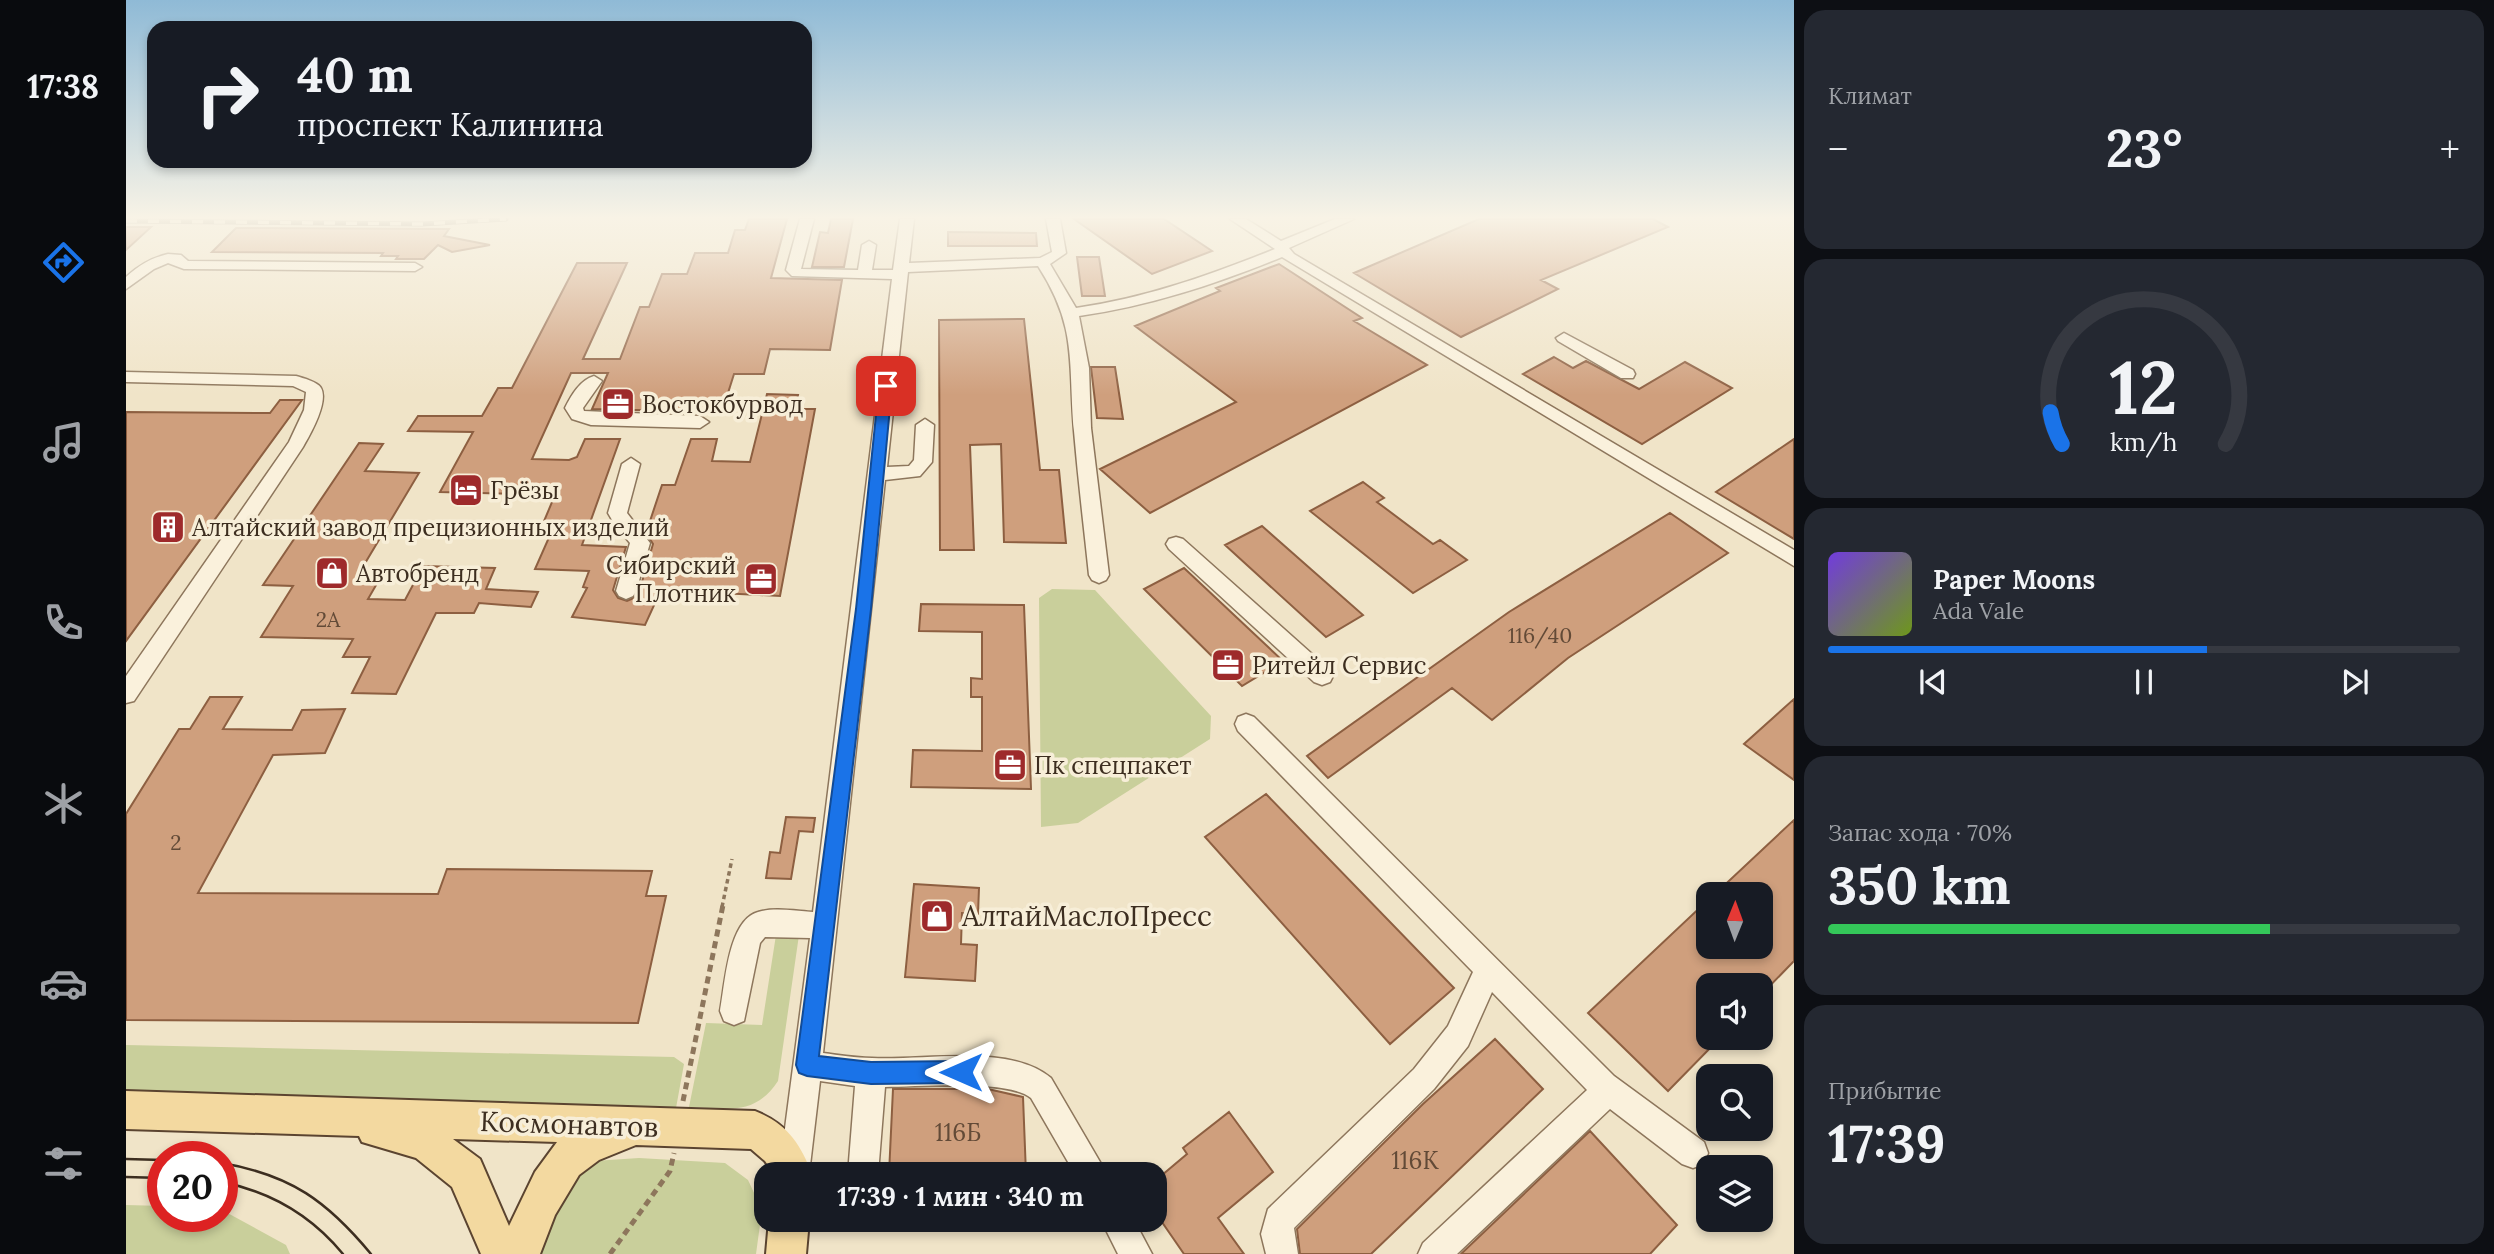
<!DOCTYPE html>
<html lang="ru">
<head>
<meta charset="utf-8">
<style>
  body { margin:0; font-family:Lora,serif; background:#242831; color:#f1f3f6; height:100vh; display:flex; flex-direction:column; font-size:26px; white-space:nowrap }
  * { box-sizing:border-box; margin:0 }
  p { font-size:23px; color:#9ea1a6 }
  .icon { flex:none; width:38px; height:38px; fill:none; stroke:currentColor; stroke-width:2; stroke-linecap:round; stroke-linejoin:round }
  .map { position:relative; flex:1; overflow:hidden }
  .drawer { display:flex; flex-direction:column; gap:10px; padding:10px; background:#0d0f14; width:700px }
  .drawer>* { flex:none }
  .guide { position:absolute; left:21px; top:21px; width:665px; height:147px; border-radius:21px; box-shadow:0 4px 10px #0003; background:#171b24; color:#f1f3f6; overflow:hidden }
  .needle { width:46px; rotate:1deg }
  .controls { position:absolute; left:1570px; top:882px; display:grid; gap:14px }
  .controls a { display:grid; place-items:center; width:77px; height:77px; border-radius:14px; background:#171b24; box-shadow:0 4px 10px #0003; font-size:35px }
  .speed { position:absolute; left:21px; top:1141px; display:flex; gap:14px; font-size:35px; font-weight:700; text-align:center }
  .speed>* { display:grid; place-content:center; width:91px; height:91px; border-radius:50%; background:#171b24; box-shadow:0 4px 10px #0003; line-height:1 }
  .speed .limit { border:10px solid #d22; background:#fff; color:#111 }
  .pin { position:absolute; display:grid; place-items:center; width:60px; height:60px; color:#fff; margin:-30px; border-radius:14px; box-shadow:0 4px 10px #0006 }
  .me { position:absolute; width:77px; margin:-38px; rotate:270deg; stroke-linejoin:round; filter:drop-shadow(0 0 5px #0008) }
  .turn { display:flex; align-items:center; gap:24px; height:147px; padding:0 35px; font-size:32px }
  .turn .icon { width:91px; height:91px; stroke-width:2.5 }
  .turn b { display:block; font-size:49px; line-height:60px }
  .big { font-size:52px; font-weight:800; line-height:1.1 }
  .drawer .widget { flex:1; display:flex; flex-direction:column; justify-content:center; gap:10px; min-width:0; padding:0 24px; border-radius:21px; background:#242831 }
  .drawer .dial { align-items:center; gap:0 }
  .dial svg { height:182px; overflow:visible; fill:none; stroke:#363941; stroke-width:7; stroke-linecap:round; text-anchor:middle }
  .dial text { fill:#f1f3f6; stroke:none }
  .song { display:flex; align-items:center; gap:21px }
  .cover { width:84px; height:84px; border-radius:10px; background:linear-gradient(135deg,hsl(260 70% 55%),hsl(80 70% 35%)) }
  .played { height:7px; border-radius:4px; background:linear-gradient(90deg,#1a73e8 60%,#363941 60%) }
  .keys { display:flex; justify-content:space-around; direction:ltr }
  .heat { display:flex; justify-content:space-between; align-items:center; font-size:38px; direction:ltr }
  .charge { height:10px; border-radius:5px; background:linear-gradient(90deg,#34c759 70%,#363941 0) }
  .trip { position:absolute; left:628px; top:1162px; width:413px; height:70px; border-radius:21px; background:#171b24; box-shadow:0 4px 10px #0003; font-weight:800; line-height:70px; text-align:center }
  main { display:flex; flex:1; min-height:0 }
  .menu { display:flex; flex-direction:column; width:126px; justify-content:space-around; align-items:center; background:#090b0e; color:#9ea1a6 }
  .menu .icon { width:49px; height:49px }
  .menu .active { color:#1a73e8 }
  .menu b { font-size:32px; color:#f1f3f6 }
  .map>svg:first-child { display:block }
  .green { fill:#c9cf9b }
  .building { fill:#cf9f7d; stroke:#8d5f41; stroke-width:2 }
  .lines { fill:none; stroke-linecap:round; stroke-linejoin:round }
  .minor-casing { stroke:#8d765c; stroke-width:3 }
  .major-casing { stroke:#5b4430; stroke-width:4 }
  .path-far1 { stroke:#8d765c; stroke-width:3.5; stroke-dasharray:4.5 3.5; stroke-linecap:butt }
  .path { stroke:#8d765c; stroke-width:5; stroke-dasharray:7 5; stroke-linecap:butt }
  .minor { fill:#faf1dc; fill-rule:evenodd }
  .major { fill:#f3d9a0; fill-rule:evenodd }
  .tram { stroke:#3d2e20; stroke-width:2.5 }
  .rail-casing { stroke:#3d2e20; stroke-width:5 }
  .rail { stroke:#f7eed8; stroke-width:3.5; stroke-dasharray:11; stroke-linecap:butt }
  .route { fill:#1a73e8; stroke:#114b97; stroke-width:2 }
  .labels { text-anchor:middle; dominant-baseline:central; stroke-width:7; stroke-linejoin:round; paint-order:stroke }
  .number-label { font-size:21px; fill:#624a37 }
  .poi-label { font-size:24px; fill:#3d2e20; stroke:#f7eed8; text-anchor:start }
  .near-number-label { font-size:24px; fill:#624a37 }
  .near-poi-label { font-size:28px; fill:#3d2e20; stroke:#f7eed8; text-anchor:start }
  .near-street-label { font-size:28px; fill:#3d2e20; stroke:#f7eed8 }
</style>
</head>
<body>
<main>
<nav class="menu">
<b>17:38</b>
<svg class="icon active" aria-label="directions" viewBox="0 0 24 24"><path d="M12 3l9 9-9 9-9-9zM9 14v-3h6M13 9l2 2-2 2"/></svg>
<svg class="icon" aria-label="music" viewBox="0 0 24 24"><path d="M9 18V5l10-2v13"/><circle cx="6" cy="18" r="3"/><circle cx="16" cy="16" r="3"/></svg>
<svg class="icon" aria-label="phone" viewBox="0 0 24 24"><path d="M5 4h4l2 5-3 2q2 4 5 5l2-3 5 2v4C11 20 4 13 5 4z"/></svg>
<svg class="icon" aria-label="climate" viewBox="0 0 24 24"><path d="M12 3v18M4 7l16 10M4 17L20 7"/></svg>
<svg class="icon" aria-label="car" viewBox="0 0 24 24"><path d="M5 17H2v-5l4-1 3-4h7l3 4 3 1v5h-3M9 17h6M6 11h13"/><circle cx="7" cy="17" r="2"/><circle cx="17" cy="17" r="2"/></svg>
<svg class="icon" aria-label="filters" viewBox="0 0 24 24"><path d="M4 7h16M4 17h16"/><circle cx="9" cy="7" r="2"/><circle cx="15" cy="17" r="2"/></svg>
</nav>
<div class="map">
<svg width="1668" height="1254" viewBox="0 0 1668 1254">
  <rect width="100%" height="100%" fill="#f0e4c8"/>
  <path class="green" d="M926 589 969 590 1085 716 1084 739 952 823 915 827 913 598Z
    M650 935H673L652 1081C628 1117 601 1108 563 1107L580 1023 636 1025Z
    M0 1045 548 1057 558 1064 550 1108 0 1097Z
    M513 1158 599 1163 622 1180 636 1210 630 1254H410L441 1183 468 1161Z
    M0 1205 37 1206V1216H96V1210L160 1245 164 1254H0Z"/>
  <path class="building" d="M623 219H661L645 278 716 280 704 350 644 349 638 374H608L596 412 466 409 482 373H445L406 459 443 460 451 457 459 439H494L456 545 500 547 487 590 492 598 501 601 508 598 513 592 527 544 520 533 536 485H549L565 439H591L586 461 624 462 641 394 672 395 669 409H689L654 596 535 590 519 625 446 617 461 588 457 587 463 571 409 569 425 533H413L429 495 314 492 347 432 282 431 292 416H356L372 388H386L451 263H501L457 359H494L514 307H523L536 274H561L569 253H602L609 230H619Z
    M705 219H727L718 267H686L694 232 702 233Z
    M948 219H1038L1086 251 1026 274Z
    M1353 219H1527L1542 227 1415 280 1432 289 1335 337 1228 273Z
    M0 227H25L0 250Z
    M110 228 323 229 318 236 364 245 326 252 312 245 298 259H270L272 256H255L257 253 86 252Z
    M822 232 910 233 911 246H822Z
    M951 257H973L979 296H956Z
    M1153 264 1236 318 1228 321 1301 365 1024 513 974 469 1110 402 1009 326 1094 291 1090 288Z
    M898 319 914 470H933L940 543 878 542 875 444 844 445 848 550H814L813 320Z
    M1428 357 1447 368 1460 361 1513 389 1559 362 1606 388 1516 444 1397 374Z
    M965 367H989L997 419 971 418Z
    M154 400H176L0 641V412L144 413Z
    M1668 439V539L1590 492Z
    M233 443 257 444 239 471 293 473 229 580H253L242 599 279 600 297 566 369 568 360 589 412 592 405 607 353 603 348 613H310L270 694 226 693 244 657H217L227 639 135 637 167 586 137 585Z
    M1237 482 1258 498 1251 502 1307 544 1314 540 1341 560 1287 593 1184 511Z
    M1544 513 1602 553 1442 658 1366 720 1326 688 1202 778 1181 756 1383 612Z
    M1136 526 1237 615 1200 637 1099 545Z
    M1058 568 1157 661 1116 686 1018 589Z
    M795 604 898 605 905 789 785 787 787 750 856 751V697H845V678L856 679V632L793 631Z
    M84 697H116L97 729 166 730 176 710 219 709 199 753 147 755 72 893 312 894 321 869 526 871 520 896H540L512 1023 0 1020V814L53 729H64Z
    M1668 699V780L1618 744Z
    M1140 794 1328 988 1264 1044 1079 837Z
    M660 817 689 818 687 832 673 831 665 879 640 878 644 852 654 853Z
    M1668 820V961L1634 996V985H1582V1038H1594L1542 1091 1462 1013 1582 900V947H1634V894H1589Z
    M788 884 853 888 852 914 836 913 835 944 851 945 849 981 779 977Z
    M1369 1039 1417 1089 1245 1254H1174L1171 1229 1297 1104Z
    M767 1089H862L897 1097 900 1174H763Z
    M1103 1112 1147 1172 1092 1218 1118 1254H1058L1029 1212V1181L1061 1154 1057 1148Z
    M1464 1131 1551 1225 1524 1254H1335Z"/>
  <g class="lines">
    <g class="minor-casing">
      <path id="minor" d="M674 219H688L675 269 732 270 736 245 743 241 750 245 746 270H767L774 219H788L783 263 914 258 926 252 920 219H934L940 253 924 264 950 308C1020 298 1084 275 1149 249L1104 219H1120L1155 241 1209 219H1228L1163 248 1168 254 1668 550V566L1156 257C1090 284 1024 306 953 316L963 368 965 428 983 575 980 580 973 583 966 580 963 575C958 527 952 479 948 431 942 362 952 328 912 266L782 272 761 467 783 466 788 460 790 425 799 419 808 425 806 462 794 476 759 480 697 1053C713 1055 730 1058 746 1058 798 1061 883 1043 925 1078L981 1174H949L905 1098C882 1079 791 1087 759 1087L752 1174H722L729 1086 694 1081 683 1174H653L684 938 639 937 634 943 618 1021 608 1025 598 1021 594 1011C599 985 602 920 632 912 648 907 670 911 687 912L766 279 666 276 660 270Z
        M42 254 55 255 62 261 289 263 296 267 289 271 58 269 42 263 28 269 0 289V277C13 265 25 258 42 254Z
        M1438 333 1507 370 1509 374 1507 378H1495L1432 341 1430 338Z
        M0 372 170 376C177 378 192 382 195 388 203 402 184 435 177 447L8 701 0 703V676L163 442 178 410 180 392 167 386 0 382Z
        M468 376 476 381 457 408 458 411 574 416 583 422 574 428 465 425 446 419 439 408C445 396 454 380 468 376Z
        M505 458 514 464 501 513 524 543 510 591 507 596 500 599 493 596 490 591 504 543 489 525 482 513 496 464Z
        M1050 537 1057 539 1204 670 1207 676 1204 682 1196 685 1188 682 1043 549 1040 544 1043 539Z
        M1120 714 1128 717 1488 1076 1578 1142 1582 1153 1578 1164 1567 1168 1556 1164 1484 1109 1331 1254H1292L1297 1243 1461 1090 1366 992 1342 1046 1308 1089 1168 1228 1172 1254H1140L1135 1234 1142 1209 1288 1069 1322 1026 1347 972 1112 731 1109 724 1112 717Z
        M975 1220H1008L1026 1254H992Z"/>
    </g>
    <g class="major-casing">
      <path id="major" d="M0 1091 629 1111C661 1124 674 1143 686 1174H648L639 1161 625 1149 510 1145 473 1160 453 1175 429 1215 414 1254H355L326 1187 290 1158 236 1142 233 1136 0 1129ZM327 1139 431 1142 409 1172 383 1226 354 1159Z
        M643 1220H683L680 1254H640Z"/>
    </g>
    <path class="path-far1" d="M596 907 606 859"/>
    <path class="path" d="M557 1101 597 905
      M484 1254 544 1171 548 1153"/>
    <use href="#minor" class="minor"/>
    <use href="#major" class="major"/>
    <path class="tram" d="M0 1159 37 1160
      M96 1163C165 1175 201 1201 245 1254
      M0 1177 37 1178
      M96 1182C146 1192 185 1215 217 1254"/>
    <g class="rail-casing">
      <path id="rail" d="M0 221 296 224 380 219"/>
    </g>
    <use href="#rail" class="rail"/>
  </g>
  <linearGradient id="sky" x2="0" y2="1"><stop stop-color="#8fbad6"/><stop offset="0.55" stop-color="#f8f3e6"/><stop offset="1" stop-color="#f8f3e6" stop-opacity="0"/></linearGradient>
  <rect width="1668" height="395" fill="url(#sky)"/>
  <path class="route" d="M760 382 766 386 745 609 693 1056 745 1062 835 1061 843 1064 846 1072 843 1080 835 1083 745 1084 681 1076 673 1073 670 1065 730 609 753 386Z"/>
  <defs>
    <g id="office-square" transform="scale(1.75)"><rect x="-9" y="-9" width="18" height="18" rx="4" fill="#9e2a2b" stroke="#f7eed8"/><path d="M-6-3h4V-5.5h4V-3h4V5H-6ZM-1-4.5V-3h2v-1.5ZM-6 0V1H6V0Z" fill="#fff"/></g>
    <g id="hotel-square" transform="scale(1.75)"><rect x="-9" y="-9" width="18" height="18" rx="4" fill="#9e2a2b" stroke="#f7eed8"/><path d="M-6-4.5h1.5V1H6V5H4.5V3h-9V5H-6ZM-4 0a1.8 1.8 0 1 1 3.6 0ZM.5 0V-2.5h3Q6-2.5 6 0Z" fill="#fff"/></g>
    <g id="building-square" transform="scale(1.75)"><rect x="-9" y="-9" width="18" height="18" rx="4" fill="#9e2a2b" stroke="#f7eed8"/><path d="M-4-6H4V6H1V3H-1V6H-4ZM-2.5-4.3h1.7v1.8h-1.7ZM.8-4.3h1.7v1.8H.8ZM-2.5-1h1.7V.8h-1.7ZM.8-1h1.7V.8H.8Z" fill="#fff"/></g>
    <g id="shop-square" transform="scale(1.75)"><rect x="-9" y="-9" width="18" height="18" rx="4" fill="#9e2a2b" stroke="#f7eed8"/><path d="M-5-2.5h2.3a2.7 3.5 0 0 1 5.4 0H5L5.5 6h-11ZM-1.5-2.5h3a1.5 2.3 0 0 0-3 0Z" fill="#fff"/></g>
  </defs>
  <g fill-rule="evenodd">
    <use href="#office-square" x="492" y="404"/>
    <use href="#hotel-square" x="340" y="490"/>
    <use href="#building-square" x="42" y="527"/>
    <use href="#shop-square" x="206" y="573"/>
    <use href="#office-square" x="635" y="579"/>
    <use href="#office-square" x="1102" y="665"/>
    <use href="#office-square" x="884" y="765"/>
    <use href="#shop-square" x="811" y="916"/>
  </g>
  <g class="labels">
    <g class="number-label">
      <text x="202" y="619">2А</text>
      <text x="1414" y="635">116/40</text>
      <text x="50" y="842">2</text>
    </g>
    <g class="poi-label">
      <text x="516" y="404">Востокбурвод</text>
      <text x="364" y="490">Грёзы</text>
      <text x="66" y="527">Алтайский завод прецизионных изделий</text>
      <text x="610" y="565" text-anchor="end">Сибирский<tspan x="610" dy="28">Плотник</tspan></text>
      <text x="230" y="573">Автобренд</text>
      <text x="1126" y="665">Ритейл Сервис</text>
      <text x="908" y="765">Пк спецпакет</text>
    </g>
    <g class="near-number-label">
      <text x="832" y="1132">116Б</text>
      <text x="1289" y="1160">116К</text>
    </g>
    <g class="near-poi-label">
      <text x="836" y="916">АлтайМаслоПресс</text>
    </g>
    <g class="near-street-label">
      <text transform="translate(443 1124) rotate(2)">Космонавтов</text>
    </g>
  </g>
</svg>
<div class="controls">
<a><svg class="needle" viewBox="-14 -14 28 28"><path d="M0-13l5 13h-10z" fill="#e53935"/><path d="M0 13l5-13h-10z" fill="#9ea1a6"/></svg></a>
<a><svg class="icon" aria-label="sound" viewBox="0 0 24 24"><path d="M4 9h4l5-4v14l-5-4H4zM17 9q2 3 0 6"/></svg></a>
<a><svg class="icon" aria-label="search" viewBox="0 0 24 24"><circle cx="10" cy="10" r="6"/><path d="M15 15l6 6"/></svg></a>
<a><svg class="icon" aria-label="layers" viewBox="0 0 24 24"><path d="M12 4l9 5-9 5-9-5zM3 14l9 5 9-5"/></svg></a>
</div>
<div class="speed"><div class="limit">20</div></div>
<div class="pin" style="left:760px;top:386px;background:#d93025"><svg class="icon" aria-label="arrive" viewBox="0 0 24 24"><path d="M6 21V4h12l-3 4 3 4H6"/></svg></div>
<svg class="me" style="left:835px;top:1072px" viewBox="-20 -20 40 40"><path d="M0-17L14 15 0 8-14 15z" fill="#1a73e8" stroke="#fff" stroke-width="4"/></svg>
<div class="trip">17:39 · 1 мин · 340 m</div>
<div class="guide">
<div class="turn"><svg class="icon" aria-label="right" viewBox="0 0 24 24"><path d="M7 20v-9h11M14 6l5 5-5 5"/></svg><div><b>40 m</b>проспект Калинина</div></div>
</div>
</div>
<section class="drawer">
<div class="widget"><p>Климат</p>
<div class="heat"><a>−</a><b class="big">23°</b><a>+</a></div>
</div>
<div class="widget dial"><svg viewBox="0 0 100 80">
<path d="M14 69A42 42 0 1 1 86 69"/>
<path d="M14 69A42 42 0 0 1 9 55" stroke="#1a73e8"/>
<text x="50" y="56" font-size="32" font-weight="700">12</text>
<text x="50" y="72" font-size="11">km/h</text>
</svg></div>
<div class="widget">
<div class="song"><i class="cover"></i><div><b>Paper Moons</b><p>Ada Vale</p></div></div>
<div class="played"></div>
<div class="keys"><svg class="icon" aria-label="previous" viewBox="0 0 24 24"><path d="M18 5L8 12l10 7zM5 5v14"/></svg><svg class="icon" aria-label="pause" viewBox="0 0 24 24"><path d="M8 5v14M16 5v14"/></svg><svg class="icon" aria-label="next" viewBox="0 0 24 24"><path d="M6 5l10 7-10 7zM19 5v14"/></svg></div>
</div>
<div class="widget"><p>Запас хода · 70%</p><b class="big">350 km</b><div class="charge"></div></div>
<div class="widget"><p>Прибытие</p><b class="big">17:39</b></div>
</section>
</main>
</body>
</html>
